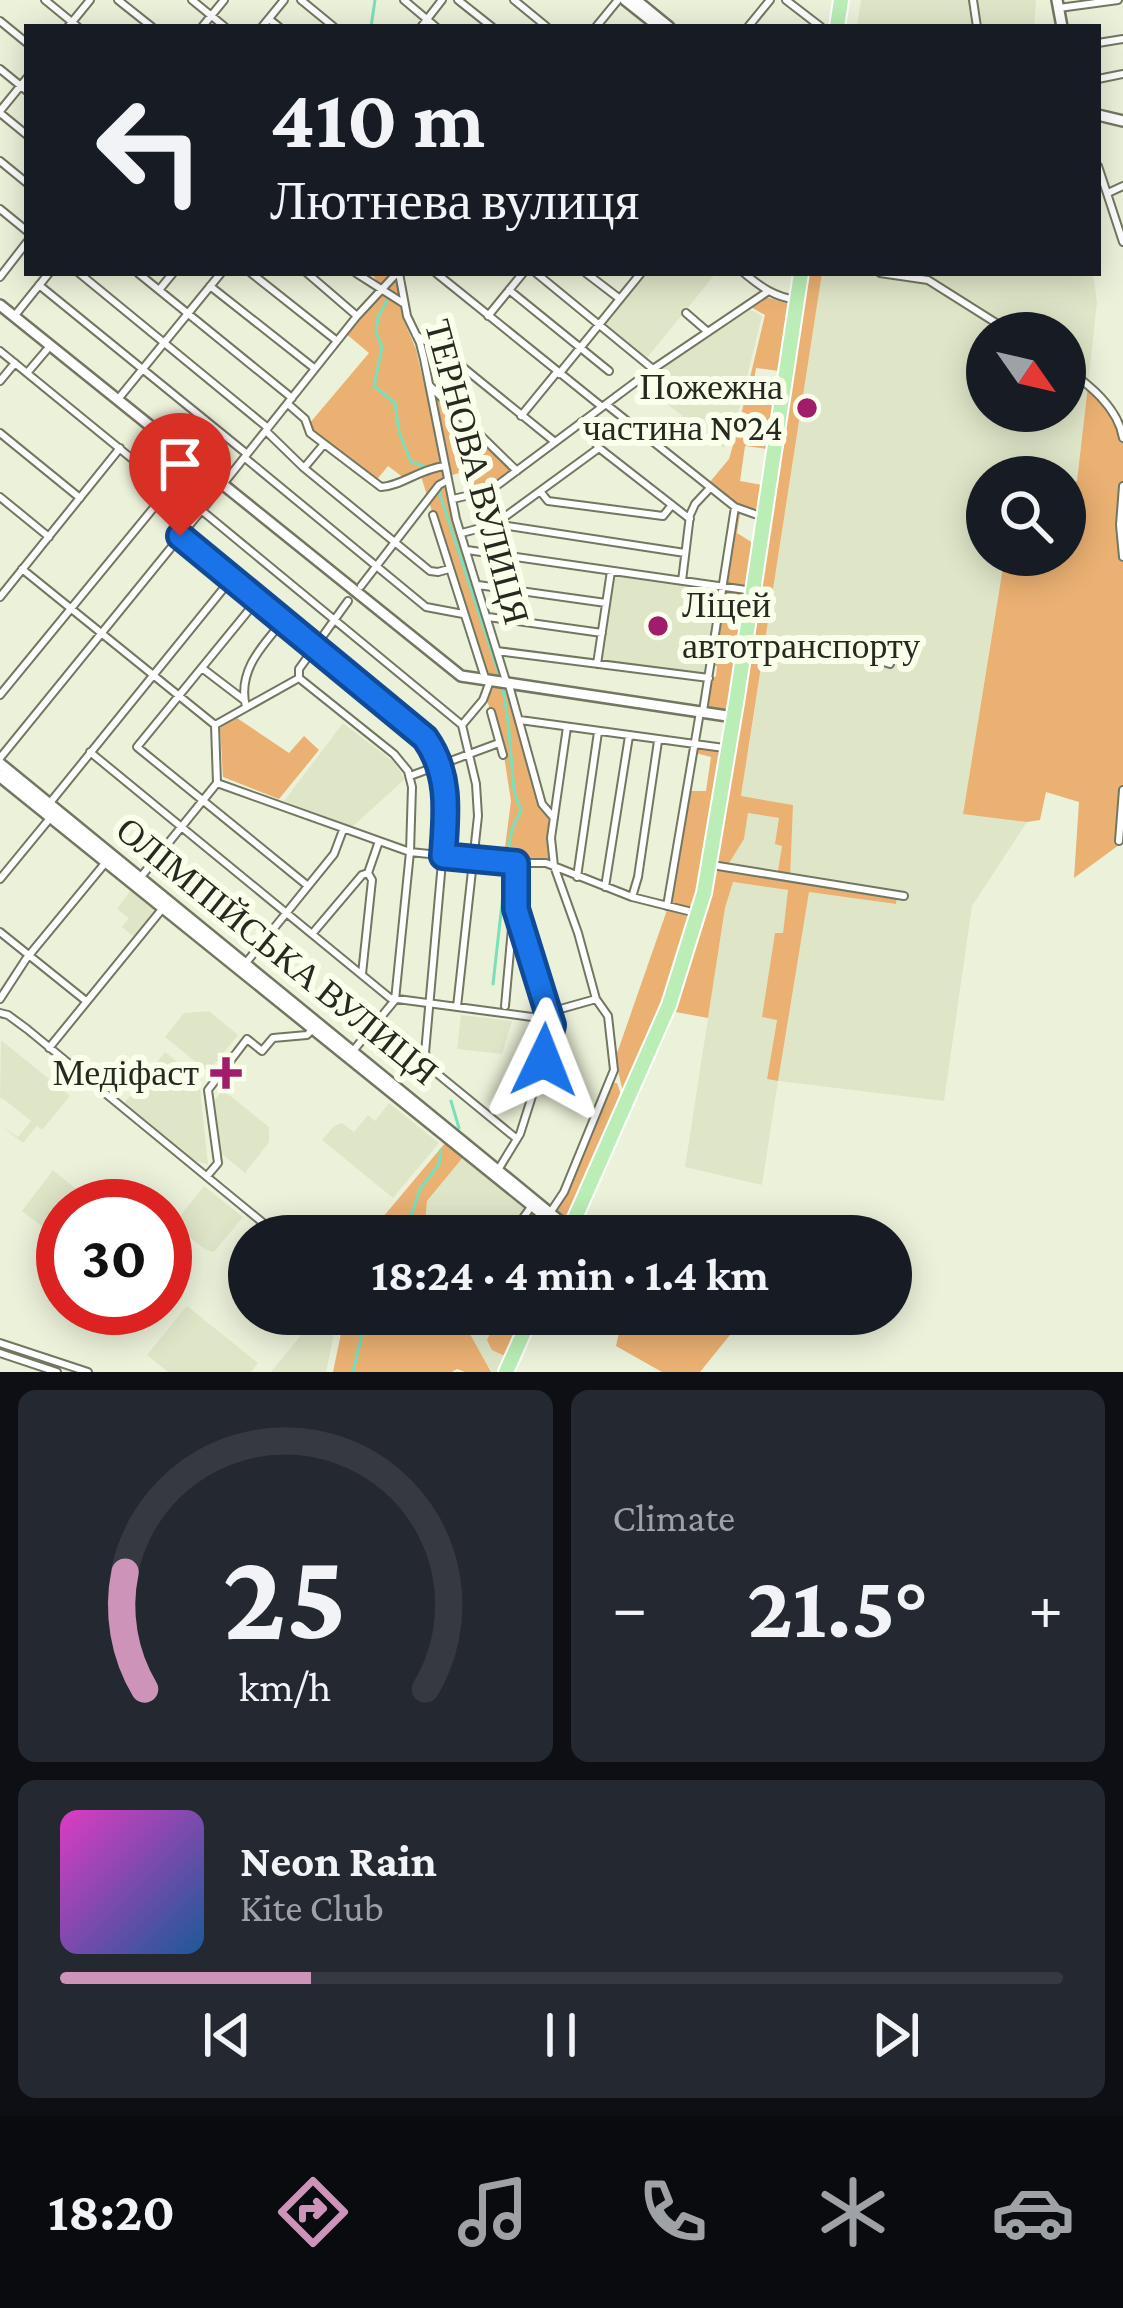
<!DOCTYPE html>
<html lang="en">
<head>
<meta charset="utf-8">
<style>
  body { margin:0; font-family:"Crimson Pro",serif; background:#242831; color:#f1f3f6; height:100vh; display:flex; flex-direction:column; font-size:45px; white-space:nowrap }
  * { box-sizing:border-box; margin:0 }
  p { font-size:39px; color:#9ea1a6 }
  .icon { flex:none; width:66px; height:66px; fill:none; stroke:currentColor; stroke-width:2; stroke-linecap:round; stroke-linejoin:round }
  .map { position:relative; height:1372px; overflow:hidden }
  .sheet { display:flex; flex-direction:column; gap:18px; padding:18px; background:#0d0f14; flex:1 }
  .sheet>* { flex:none }
  .banner { position:absolute; left:24px; top:24px; width:1077px; height:252px; border-radius:0px; box-shadow:0 6px 30px #0003; background:#171b24; color:#f1f3f6; overflow:hidden }
  .needle { width:78px; rotate:124deg }
  .controls { position:absolute; left:966px; top:312px; display:grid; gap:24px }
  .controls a { display:grid; place-items:center; width:120px; height:120px; border-radius:50%; background:#171b24; box-shadow:0 6px 30px #0003; font-size:60px }
  .speed { position:absolute; left:36px; top:1179px; display:flex; gap:24px; font-size:60px; font-weight:700; text-align:center }
  .speed>* { display:grid; place-content:center; width:156px; height:156px; border-radius:50%; background:#171b24; box-shadow:0 6px 30px #0003; line-height:1 }
  .speed .limit { border:18px solid #d22; background:#fff; color:#111 }
  .pin { position:absolute; display:grid; place-items:center; width:102px; height:102px; color:#fff; margin:-123px -51px; border-radius:50% 50% 50% 0; rotate:-45deg; box-shadow:0 0 12px #0007 }
  .pin .icon { rotate:45deg }
  .me { position:absolute; width:132px; margin:-66px; rotate:2deg; stroke-linejoin:round; filter:drop-shadow(0 0 9px #0008) }
  .turn { display:flex; align-items:center; gap:42px; height:252px; padding:0 48px; font-size:54px }
  .turn .icon { width:156px; height:156px; stroke-width:2.5 }
  .turn b { display:block; font-size:84px; line-height:102px }
  .big { font-size:90px; font-weight:700; line-height:1.1 }
  .sheet .widget { flex:1; display:flex; flex-direction:column; justify-content:center; gap:18px; min-width:0; padding:0 42px; border-radius:18px; background:#242831 }
  .sheet .dial { align-items:center; gap:0 }
  .dial svg { height:312px; overflow:visible; fill:none; stroke:#363941; stroke-width:7; stroke-linecap:round; text-anchor:middle }
  .dial text { fill:#f1f3f6; stroke:none }
  .song { display:flex; align-items:center; gap:36px }
  .cover { width:144px; height:144px; border-radius:18px; background:linear-gradient(135deg,hsl(310 70% 55%),hsl(210 70% 35%)) }
  .played { height:12px; border-radius:6px; background:linear-gradient(90deg,#cd93b8 25%,#363941 25%) }
  .keys { display:flex; justify-content:space-around; direction:ltr }
  .heat { display:flex; justify-content:space-between; align-items:center; font-size:66px; direction:ltr }
  .sheet .tiles { flex:1; display:grid; gap:18px; grid-template-columns:1fr 1fr }
  .widget:last-child { grid-column:span 2 }
  .trip { position:absolute; left:228px; top:1215px; width:684px; height:120px; border-radius:60px; background:#171b24; box-shadow:0 6px 30px #0003; font-weight:700; line-height:120px; text-align:center }
  .dock { display:flex; height:192px; justify-content:space-around; align-items:center; background:#090b0e; color:#9ea1a6 }
  .dock .icon { width:84px; height:84px }
  .dock .current { color:#cd93b8 }
  .dock b { font-size:54px; color:#f1f3f6 }
  .map>svg:first-child { display:block }
  .built { fill:#dfe6c8; fill-rule:evenodd }
  .green { fill:#ebb173; fill-rule:evenodd }
  .lines { fill:none; stroke-linecap:round; stroke-linejoin:round }
  .stream { stroke:#78e0bb; stroke-width:3 }
  .minor-casing { stroke:#727762; stroke-width:10 }
  .tertiary-casing { stroke:#727762; stroke-width:14 }
  .secondary-casing { stroke:#727762; stroke-width:15 }
  .trunk-casing { stroke:#fff; stroke-width:18 }
  .minor { stroke:#fff; stroke-width:6 }
  .tertiary { stroke:#fff; stroke-width:9 }
  .secondary { stroke:#fff; stroke-width:10 }
  .trunk { stroke:#baeeb6; stroke-width:14 }
  .route-casing { stroke:#114b97; stroke-width:30 }
  .route { stroke:#1a73e8; stroke-width:21 }
  .poi-dot { fill:#a11d6c; stroke:#faffeb; stroke-width:4.5 }
  .labels { text-anchor:middle; dominant-baseline:central; stroke-width:12; stroke-linejoin:round; paint-order:stroke }
  .poi-label { font-size:36px; fill:#272920; stroke:#faffeb; text-anchor:end }
  .street-label { font-size:36px; fill:#272920; stroke:#faffeb }
</style>
</head>
<body>
<div class="map">
<svg width="1123" height="1372" viewBox="0 0 1123 1372">
  <rect width="100%" height="100%" fill="#ecf2da"/>
  <path class="built" d="M861 0H1036L1034 27H857Z
    M647 273H716L647 358 605 324Z
    M822 273H1093L1097 303 1077 482 1065 483V477H987V555H1005L963 813 1027 822 972 906 944 1101 778 1081 762 1185 685 1167 725 908 733 882 788 890 783 934 775 933 763 1017 777 1019 767 1079 777 1081 809 891 895 904 789 879 793 805 741 797ZM987 333H1065V411H987Z
    M746 307 762 316 735 426 724 448 641 384V379Z
    M612 575 717 589 704 677 600 662Z
    M343 723 394 762 405 779 352 827 284 801Z
    M748 813 779 818 782 845 778 877 725 869 744 839Z
    M133 887 159 909 135 938 122 927 129 918 117 909Z
    M209 1011 238 1035 208 1072 165 1037 184 1013Z
    M461 1015 512 1021 502 1054 457 1049Z
    M1 1040 70 1096 42 1130 37 1126 23 1143 0 1125 18 1137 31 1121 2 1098 0 1099Z
    M165 1052 199 1079 208 1165 190 1159 123 1105Z
    M223 1090 269 1127V1142L245 1173 217 1150 211 1104Z
    M389 1103 439 1143 393 1198 322 1140 334 1126 342 1123 354 1132 368 1115 375 1121Z
    M464 1156 541 1219 565 1230 563 1236H444L425 1222 427 1201Z
    M53 1170 88 1199 83 1206H63V1230L57 1238 22 1211Z
    M204 1186 243 1217 214 1252 206 1250 179 1229 176 1221Z
    M187 1306 258 1363 251 1372H168L147 1355Z
    M318 1314H338L326 1372H271Z
    M464 1314H527L501 1372H491L465 1325Z"/>
  <path class="green" d="M372 273H396L403 319 416 349 424 384 515 470 491 487 475 491 467 471 448 476 459 534 503 683 485 681 420 473 416 471 404 478 388 466 375 482 311 432 309 424 369 353 344 332 381 289Z
    M803 273H822L741 796 793 805 790 879 897 894 896 904 809 892 778 1081 767 1079 777 1020 762 1017 775 933H783L788 890 733 882 725 908 708 1018 670 1011 688 960ZM748 813 779 818 775 844 782 846 777 877 726 868 744 839Z
    M763 296 789 304 779 371 756 368 752 393 775 397 771 425 741 415 765 315 749 306Z
    M1088 385 1123 428V842L1074 878 1079 802 1046 792 1040 820 1027 822 963 814 1005 555H1065V483L1077 481Z
    M740 421 770 430 767 449 745 446 740 481 762 485 757 514 741 509 709 483 729 459Z
    M736 514H740L737 533 753 543 746 588 723 585Z
    M723 590 745 593 728 712 706 710 710 681 716 676 717 666 712 665Z
    M490 683 504 685 542 810 553 818V866L535 860 516 861 504 855 511 801 504 756 487 700Z
    M237 718 289 753 304 736 319 750 279 799 223 777 220 728Z
    M695 748 722 751 708 840 693 912 668 905 688 794 690 791H706L711 757 695 753Z
    M667 910 691 917 664 1002 624 1096 615 1059Z
    M612 1083H617L623 1100 568 1219 560 1218 557 1212Z
    M446 1142 464 1156 427 1201 425 1222 444 1236H367Z
    M345 1314H464L465 1325 491 1372H465L457 1369 452 1372H333Z
    M499 1314H527L509 1354 505 1356 492 1350 487 1340Z
    M623 1314H726L738 1325 700 1372H662L616 1346Z"/>
  <g class="lines">
    <path class="stream" d="M371 27 375 0
      M387 300 378 317 376 332 382 347 374 386 395 403 399 432 411 462 427 467
      M439 492 500 677
      M503 689 509 728
      M507 857 512 829 521 810 514 791 509 731
      M493 984 506 868
      M451 1101 459 1128
      M404 1236 420 1189 439 1164 441 1150
      M353 1372 365 1321 380 1314"/>
    <g class="minor-casing">
      <path id="minor" d="M45 0 78 27
        M118 0 152 27
        M192 0 225 27
        M301 0 334 27
        M404 0 436 27
        M458 0 492 27
        M514 0 547 27
        M786 0 821 27
        M973 0 977 27
        M1059 8 1118 0
        M269 19 279 27
        M0 21 27 43
        M68 27 90 0
        M202 27 224 0
        M262 27 284 0
        M421 27 442 0
        M596 27 618 0
        M748 27 770 0
        M1098 43 1123 39
        M0 69 27 91
        M1098 79 1123 74
        M0 111 27 78
        M0 113 27 135
        M0 161 27 183
        M1098 166 1123 242
        M1108 193 1123 186
        M0 209 27 231
        M79 273 268 428
        M138 273 292 398
        M251 273 337 341
        M307 273 357 316
        M356 273 403 303
        M399 273 407 316 420 343 424 359 456 519 506 681
        M436 273 601 406
        M536 273 653 369
        M586 273 620 299
        M744 273C761 287 774 297 797 300
        M880 273 928 280 1012 333
        M0 277 27 242
        M39 285 247 454
        M210 286 314 368
        M159 290 173 273
        M509 290 609 371
        M686 313 708 332
        M16 314 49 273
        M488 316 523 273
        M416 335 449 356 555 442
        M0 351 169 489
        M1065 367C1089 385 1118 407 1123 438
        M27 373 50 346
        M559 374 641 273
        M0 381 15 363
        M430 386 517 471
        M119 398 221 273
        M288 404 305 419 310 433 381 487C402 486 419 469 445 466
        M607 405 735 507 763 517
        M521 416 557 372
        M581 422 599 448 690 519
        M266 431 304 468 430 571 438 572 449 569
        M0 433 80 498
        M245 458 426 607 463 614
        M304 468 324 444
        M224 483 357 316 397 273
        M1123 486 1120 525 1123 557
        M540 491 548 501 663 516 672 505
        M0 497 49 537
        M453 499 483 492 499 484 653 369 767 292
        M201 510 462 725 476 784 478 816 457 1007
        M433 515 486 681
        M495 524 599 448
        M462 533 495 524 685 553
        M180 536 411 723C439 749 447 780 446 817L425 1053 434 1071 517 1139
        M467 550 753 591
        M22 569 215 725 217 783
        M682 581 690 515 695 504 710 488
        M478 585 606 603
        M361 586 439 485 448 480
        M0 597 120 448
        M258 599 137 747 308 886
        M488 617 602 633
        M746 641 870 658 890 664
        M497 651 709 678
        M597 664 611 571
        M202 668 244 700
        M299 678 394 754 408 771 412 787 410 852 395 1000 353 1051
        M299 678V669L348 601
        M509 685 542 804 554 818
        M0 695 192 461
        M246 707C237 671 262 646 284 620
        M703 711 735 507
        M491 712 503 755
        M520 720 724 748
        M215 725 299 678
        M462 725 483 700 490 681
        M90 752 390 998 532 1017 596 999
        M0 758 222 485
        M410 776 499 743
        M217 783 410 852 516 863H546L632 897 696 913
        M49 804 232 578
        M1119 841 1123 790
        M712 865 904 896
        M577 877 598 732
        M140 878 217 783
        M0 879 51 817
        M605 887 629 736
        M632 897 638 877 658 741
        M667 906 700 712
        M0 932 86 1001
        M312 934 362 875 368 873
        M245 964 334 854 343 830
        M362 974 372 880 368 873 378 844
        M0 999 26 959 106 862
        M505 1006 513 917 516 909V863
        M0 1013 8 1015 27 1029 279 1236
        M49 1048 163 908
        M498 1170 520 1134 552 1033 549 1012 516 909
        M207 1176 218 1163 208 1090 247 1039 262 1051 273 1038 307 1035 312 1030
        M550 1213 564 1192 614 1070 608 1016 596 999 578 933 554 866 551 838 567 727
        M510 1236 531 1207
        M531 1236 546 1214
        M537 1236 549 1220
        M0 1343 88 1372
        M0 1353 57 1372"/>
    </g>
    <g class="tertiary-casing">
      <path id="tertiary" d="M625 0 659 27
        M636 0 669 27
        M1057 0 1062 27
        M1098 115 1123 121
        M0 305 461 676 734 717"/>
    </g>
    <g class="secondary-casing">
      <path id="secondary" d="M0 764 570 1230
        M0 776 553 1222"/>
    </g>
    <g class="trunk-casing">
      <path id="trunk" d="M837 27 841 0
        M567 1236 669 1005 704 893 737 697 801 273
        M506 1372 532 1314"/>
    </g>
    <use href="#minor" class="minor"/>
    <use href="#tertiary" class="tertiary"/>
    <use href="#secondary" class="secondary"/>
    <use href="#trunk" class="trunk"/>
  </g>
  <g class="lines">
    <g class="route-casing">
      <path id="route" d="M180 536 425 738C451 774 446 815 443 856L516 863V909L552 1025 544 1060"/>
    </g>
    <use href="#route" class="route"/>
  </g>
  <g class="poi-dot">
    <circle cx="807" cy="408" r="12"/>
    <circle cx="658" cy="626" r="12"/>
    <path d="M220 1055h12v12h12v12h-12v12h-12v-12h-12v-12h12z"/>
  </g>
  <g class="labels">
    <g class="poi-label">
      <text x="783" y="387">Пожежна<tspan x="783" dy="41">частина №24</tspan></text>
      <text x="682" y="605" text-anchor="start">Ліцей<tspan x="682" dy="41">автотранспорту</tspan></text>
      <text x="199" y="1073">Медіфаст</text>
    </g>
    <g class="street-label">
      <text transform="translate(477 472) rotate(75)">ТЕРНОВА ВУЛИЦЯ</text>
      <text transform="translate(277 951) rotate(39)">ОЛІМПІЙСЬКА ВУЛИЦЯ</text>
    </g>
  </g>
</svg>
<div class="controls">
<a><svg class="needle" viewBox="-14 -14 28 28"><path d="M0-13l5 13h-10z" fill="#e53935"/><path d="M0 13l5-13h-10z" fill="#9ea1a6"/></svg></a>
<a><svg class="icon" aria-label="search" viewBox="0 0 24 24"><circle cx="10" cy="10" r="6"/><path d="M15 15l6 6"/></svg></a>
</div>
<div class="speed"><div class="limit">30</div></div>
<div class="pin" style="left:180px;top:536px;background:#d93025"><svg class="icon" aria-label="arrive" viewBox="0 0 24 24"><path d="M6 21V4h12l-3 4 3 4H6"/></svg></div>
<svg class="me" style="left:544px;top:1060px" viewBox="-20 -20 40 40"><path d="M0-17L14 15 0 8-14 15z" fill="#1a73e8" stroke="#fff" stroke-width="4"/></svg>
<div class="trip">18:24 · 4 min · 1.4 km</div>
<div class="banner">
<div class="turn"><svg class="icon" aria-label="left" viewBox="0 0 24 24"><path d="M17 20v-9H6M10 6l-5 5 5 5"/></svg><div><b>410 m</b>Лютнева вулиця</div></div>
</div>
</div>
<section class="sheet">
<div class="tiles">
<div class="widget dial"><svg viewBox="0 0 100 80">
<path d="M14 69A42 42 0 1 1 86 69"/>
<path d="M14 69A42 42 0 0 1 9 39" stroke="#cd93b8"/>
<text x="50" y="56" font-size="32" font-weight="700">25</text>
<text x="50" y="72" font-size="11">km/h</text>
</svg></div>
<div class="widget"><p>Climate</p>
<div class="heat"><a>−</a><b class="big">21.5°</b><a>+</a></div>
</div>
<div class="widget">
<div class="song"><i class="cover"></i><div><b>Neon Rain</b><p>Kite Club</p></div></div>
<div class="played"></div>
<div class="keys"><svg class="icon" aria-label="previous" viewBox="0 0 24 24"><path d="M18 5L8 12l10 7zM5 5v14"/></svg><svg class="icon" aria-label="pause" viewBox="0 0 24 24"><path d="M8 5v14M16 5v14"/></svg><svg class="icon" aria-label="next" viewBox="0 0 24 24"><path d="M6 5l10 7-10 7zM19 5v14"/></svg></div>
</div>
</div>
</section>
<nav class="dock">
<b>18:20</b>
<svg class="icon current" aria-label="directions" viewBox="0 0 24 24"><path d="M12 3l9 9-9 9-9-9zM9 14v-3h6M13 9l2 2-2 2"/></svg>
<svg class="icon" aria-label="music" viewBox="0 0 24 24"><path d="M9 18V5l10-2v13"/><circle cx="6" cy="18" r="3"/><circle cx="16" cy="16" r="3"/></svg>
<svg class="icon" aria-label="phone" viewBox="0 0 24 24"><path d="M5 4h4l2 5-3 2q2 4 5 5l2-3 5 2v4C11 20 4 13 5 4z"/></svg>
<svg class="icon" aria-label="climate" viewBox="0 0 24 24"><path d="M12 3v18M4 7l16 10M4 17L20 7"/></svg>
<svg class="icon" aria-label="car" viewBox="0 0 24 24"><path d="M5 17H2v-5l4-1 3-4h7l3 4 3 1v5h-3M9 17h6M6 11h13"/><circle cx="7" cy="17" r="2"/><circle cx="17" cy="17" r="2"/></svg>
</nav>
</body>
</html>
